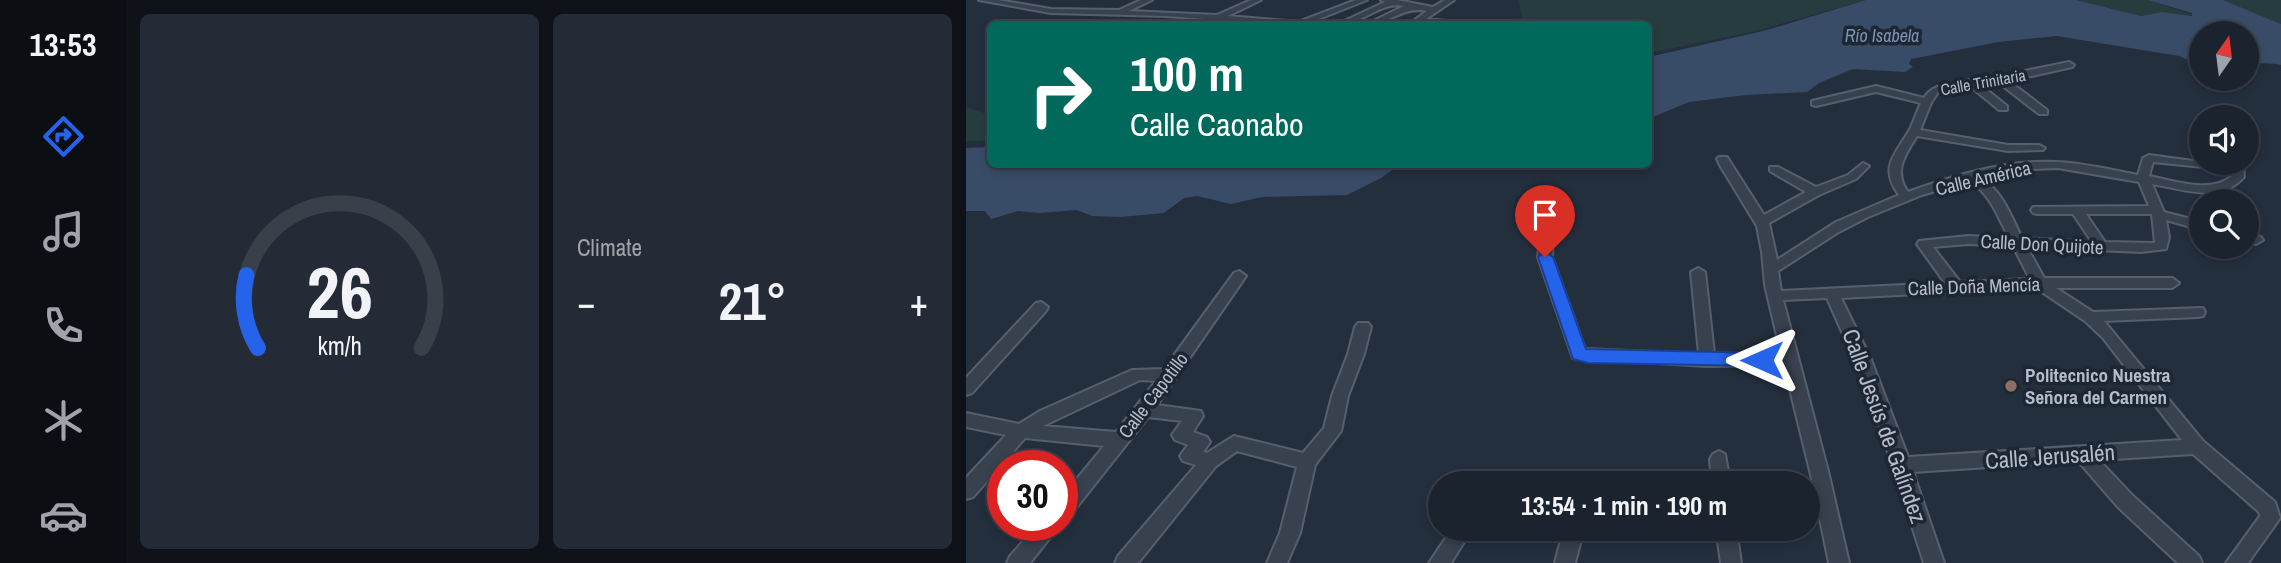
<!DOCTYPE html>
<html lang="en">
<head>
<meta charset="utf-8">
<style>
  body { margin:0; font-family:"Archivo Narrow",sans-serif; background:#242b36; color:#f1f3f6; height:100vh; display:flex; flex-direction:column; font-size:26px; white-space:nowrap }
  * { box-sizing:border-box; margin:0 }
  p { font-size:23px; color:#a0a4aa }
  .icon { flex:none; width:38px; height:38px; fill:none; stroke:currentColor; stroke-width:2; stroke-linecap:round; stroke-linejoin:round }
  .map { position:relative; flex:1; overflow:hidden }
  .sheet { display:flex; flex-direction:column; gap:14px; padding:14px; background:#0f1319; width:840px }
  .sheet>* { flex:none }
  .banner { position:absolute; left:21px; top:21px; width:665px; height:147px; border-radius:10px; box-shadow:0 4px 10px #0003,0 0 0 2px #39404a; background:#00695c; color:#fff; overflow:hidden }
  .needle { width:46px; rotate:14deg }
  .controls { position:absolute; left:1223px; top:21px; display:grid; gap:14px }
  .controls a { display:grid; place-items:center; width:70px; height:70px; border-radius:50%; background:#1b232e; box-shadow:0 4px 10px #0003,0 0 0 2px #39404a; font-size:35px }
  .speed { position:absolute; left:21px; top:450px; display:flex; gap:14px; font-size:35px; font-weight:700; text-align:center }
  .speed>* { display:grid; place-content:center; width:91px; height:91px; border-radius:50%; background:#1b232e; box-shadow:0 4px 10px #0003,0 0 0 2px #39404a; line-height:1 }
  .speed .limit { border:10px solid #d22; background:#fff; color:#111 }
  .pin { position:absolute; display:grid; place-items:center; width:60px; height:60px; color:#fff; margin:-72px -30px; border-radius:50% 50% 50% 0; rotate:-45deg; box-shadow:0 0 7px #0007 }
  .pin .icon { rotate:45deg }
  .me { position:absolute; width:77px; margin:-38px; rotate:270deg; stroke-linejoin:round; filter:drop-shadow(0 0 5px #0008) }
  .turn { display:flex; align-items:center; gap:24px; height:147px; padding:0 28px; font-size:32px }
  .turn .icon { width:91px; height:91px; stroke-width:2.5 }
  .turn b { display:block; font-size:49px; line-height:60px }
  .big { font-size:52px; font-weight:700; line-height:1.1 }
  .sheet .widget { flex:1; display:flex; flex-direction:column; justify-content:center; gap:10px; min-width:0; padding:0 24px; border-radius:10px; background:#242b36 }
  .sheet .dial { align-items:center; gap:0 }
  .dial svg { height:182px; overflow:visible; fill:none; stroke:#39404a; stroke-width:7; stroke-linecap:round; text-anchor:middle }
  .dial text { fill:#f1f3f6; stroke:none }
  .heat { display:flex; justify-content:space-between; align-items:center; font-size:38px; direction:ltr }
  .sheet .tiles { flex:1; display:grid; gap:14px; grid-template-columns:repeat(2,1fr) }
  .trip { position:absolute; left:462px; top:471px; width:392px; height:70px; border-radius:35px; background:#1b232e; box-shadow:0 4px 10px #0003,0 0 0 2px #39404a; font-weight:700; line-height:70px; text-align:center }
  main { display:flex; flex:1; min-height:0 }
  .tabs { display:flex; flex-direction:column; width:126px; justify-content:space-around; align-items:center; background:#0b0e12; color:#a0a4aa }
  .tabs .icon { width:49px; height:49px }
  .tabs .selected { color:#2563eb }
  .tabs b { font-size:32px; color:#f1f3f6 }
  .map>svg:first-child { display:block }
  .green { fill:#263c3f }
  .water { fill:#394c67 }
  .lines { fill:none; stroke-linecap:round; stroke-linejoin:round }
  .minor-casing { stroke:#565f6c; stroke-width:4 }
  .minor { fill:#38414e; fill-rule:evenodd }
  .route { fill:#2563eb; stroke:#184099; stroke-width:2 }
  .education-dot { fill:#8d6e63; stroke:#1d2633; stroke-width:2.5 }
  .labels { text-anchor:middle; dominant-baseline:central; stroke-width:7; stroke-linejoin:round; paint-order:stroke }
  .far-street-label { font-size:16px; fill:#b4bcc9; stroke:#1d2633 }
  .far-water-label { font-size:18px; font-style:italic; fill:#7c92b1; stroke:#1d2633 }
  .street-label { font-size:19px; fill:#b4bcc9; stroke:#1d2633 }
  .poi-label { font-size:19px; font-weight:bold; fill:#b4bcc9; stroke:#1d2633; text-anchor:start }
  .near-street-label { font-size:23px; fill:#b4bcc9; stroke:#1d2633 }
</style>
</head>
<body>
<main>
<nav class="tabs">
<b>13:53</b>
<svg class="icon selected" aria-label="directions" viewBox="0 0 24 24"><path d="M12 3l9 9-9 9-9-9zM9 14v-3h6M13 9l2 2-2 2"/></svg>
<svg class="icon" aria-label="music" viewBox="0 0 24 24"><path d="M9 18V5l10-2v13"/><circle cx="6" cy="18" r="3"/><circle cx="16" cy="16" r="3"/></svg>
<svg class="icon" aria-label="phone" viewBox="0 0 24 24"><path d="M5 4h4l2 5-3 2q2 4 5 5l2-3 5 2v4C11 20 4 13 5 4z"/></svg>
<svg class="icon" aria-label="climate" viewBox="0 0 24 24"><path d="M12 3v18M4 7l16 10M4 17L20 7"/></svg>
<svg class="icon" aria-label="car" viewBox="0 0 24 24"><path d="M5 17H2v-5l4-1 3-4h7l3 4 3 1v5h-3M9 17h6M6 11h13"/><circle cx="7" cy="17" r="2"/><circle cx="17" cy="17" r="2"/></svg>
</nav>
<section class="sheet">
<div class="tiles">
<div class="widget dial"><svg viewBox="0 0 100 80">
<path d="M14 69A42 42 0 1 1 86 69"/>
<path d="M14 69A42 42 0 0 1 9 37" stroke="#2563eb"/>
<text x="50" y="56" font-size="32" font-weight="700">26</text>
<text x="50" y="72" font-size="11">km/h</text>
</svg></div>
<div class="widget"><p>Climate</p>
<div class="heat"><a>−</a><b class="big">21°</b><a>+</a></div>
</div>
</div>
</section>
<div class="map">
<svg width="1315" height="563" viewBox="0 0 1315 563">
  <rect width="100%" height="100%" fill="#242f3e"/>
  <path class="green" d="M552 0H900L786 32 683 53 682 24H507L510 21 557 18Z
    M1110 0H1182L1228 15 1189 13 1175 16Z
    M1257 0H1315V24Z
    M0 107 24 115V141H0Z"/>
  <path class="water" d="M900 0H1110L1175 16 1196 12 1226 16V13L1182 0H1257L1315 24V65C1304 63 1289 61 1281 71V33H1236L1235 65 1213 56 1091 36 1032 42 945 59 943 64 947 67 939 72 887 69 853 83 841 92 780 95 723 102 687 117 683 116V57L801 30Z
    M24 147V164L433 165 415 178 381 195 296 197 265 204 231 196 218 198 198 213 155 217 126 216 111 210 73 213 52 211 25 219 19 211H0V148Z"/>
  <g class="lines">
    <g class="minor-casing">
      <path id="minor" d="M13 0H32L85 9 153 10 175 0H186L163 11 251 15 285 0H295L262 16 332 22 390 0H401L340 24H305L200 16 85 13Z
        M415 0H431L467 7 479 0H488L460 19 490 22 494 24H443L461 11C435 6 426 24 401 24L438 6C414 1 395 26 372 24L419 2Z
        M1103 62 1108 65 1106 67 1043 81 1081 110V114H1073L1033 83 1015 85 1041 106V110H1033L1005 87 972 92 965 103 954 130 1042 145H1073L1079 148 1077 150 1042 151 951 136C939 155 927 171 942 192 988 175 1042 159 1091 162 1118 163 1145 170 1172 175L1177 158 1183 155 1242 163 1241 166 1237 167 1187 162 1183 176C1210 181 1244 194 1266 176L1265 163H1277L1278 177C1254 204 1217 189 1186 184L1198 212 1236 222V230L1200 220 1203 237 1200 249 1175 252 1061 247 1078 278H1206L1213 283 1206 288H1090L1127 312 1237 308 1239 312 1237 316 1232 317 1138 321 1237 441 1309 502 1314 518 1282 563H1260L1294 516 1293 512 1227 454 1133 460 1166 495 1233 556 1236 563H1212L1152 507 1112 461 947 472 978 563H958L902 391 861 298 817 300 863 475 883 563H863L845 475 818 365 741 366 607 358 572 257 579 197H587L589 200 586 257 619 349 733 354 725 272 732 268 739 272 748 354 815 353 799 285 796 252 791 226 755 167 751 159 753 157H761L798 215 840 192 804 171V167H812L850 187 882 175 897 163 903 166 890 179 853 195 803 223 811 260 870 222 933 195C912 167 930 154 944 129 948 121 951 111 955 103L910 92 850 106 846 105V101L910 86 958 98C970 79 989 89 1005 79L1009 81ZM1092 168 1173 182 1183 206 1067 207 1065 210 1067 213 1071 214H1107L1126 242 1056 238C1046 218 1036 190 1015 178L1067 169ZM1003 181C1024 193 1032 217 1043 238L1002 236 953 241 951 244 979 283 815 291 812 271 871 233 902 217 956 195ZM1120 214H1186L1189 243 1139 242ZM1002 244 1047 246 1064 279 994 282 967 247ZM1070 288 1119 321 1137 338 1216 440 942 457 904 357 875 298Z
        M1281 234 1295 237 1297 240 1290 244 1281 242Z
        M273 271 280 276 191 405 235 411 237 416 227 432 241 437 244 442 237 452 241 453 268 436 337 453 358 428 366 396 382 354 389 327 392 323H402L405 327 398 354 382 396 375 431 349 465 334 533 321 563H301L314 533 331 467 271 451 250 466 172 563H149L152 556 230 465 217 461 214 456 222 445 209 440 206 435 216 421 182 417 103 517 96 519V497L138 446 59 438 7 497 0 499V478L40 435 0 427V413L53 424 74 411 166 370 198 369 268 273ZM174 380 190 381 150 432 77 426Z
        M75 302 82 307 80 311 6 393 0 395V378L70 303Z
        M753 451 759 454 764 483H746L744 459 747 454Z
        M72 525H94L64 563H41L44 556Z
        M598 528H618L609 563H589Z
        M750 528H770L775 563H755Z
        M488 533 495 536 498 542 485 563H463L481 536Z"/>
    </g>
    <use href="#minor" class="minor"/>
  </g>
  <path class="route" d="M579 252 587 257 620 349 796 353 802 355 805 360 802 364 796 366 622 363 607 359 572 257Z"/>
  <circle class="education-dot" cx="1045" cy="386" r="7"/>
  <g class="labels">
    <g class="far-street-label">
      <text transform="translate(1017 82) rotate(-10)">Calle Trinitaria</text>
    </g>
    <g class="far-water-label">
      <text x="916" y="35">Río Isabela</text>
    </g>
    <g class="street-label">
      <text transform="translate(1017 178) rotate(-13)">Calle América</text>
      <text transform="translate(1076 244) rotate(3)">Calle Don Quijote</text>
      <text transform="translate(1008 286) rotate(-2)">Calle Doña Mencía</text>
      <text transform="translate(187 395) rotate(-53)">Calle Capotillo</text>
    </g>
    <g class="poi-label">
      <text x="1059" y="375">Politecnico Nuestra<tspan x="1059" dy="22">Señora del Carmen</tspan></text>
    </g>
    <g class="near-street-label">
      <text transform="translate(919 426) rotate(70)">Calle Jesús de Galíndez</text>
      <text transform="translate(1084 456) rotate(-4)">Calle Jerusalén</text>
    </g>
  </g>
</svg>
<div class="controls">
<a><svg class="needle" viewBox="-14 -14 28 28"><path d="M0-13l5 13h-10z" fill="#e53935"/><path d="M0 13l5-13h-10z" fill="#a0a4aa"/></svg></a>
<a><svg class="icon" aria-label="sound" viewBox="0 0 24 24"><path d="M4 9h4l5-4v14l-5-4H4zM17 9q2 3 0 6"/></svg></a>
<a><svg class="icon" aria-label="search" viewBox="0 0 24 24"><circle cx="10" cy="10" r="6"/><path d="M15 15l6 6"/></svg></a>
</div>
<div class="speed"><div class="limit">30</div></div>
<div class="pin" style="left:579px;top:257px;background:#d93025"><svg class="icon" aria-label="arrive" viewBox="0 0 24 24"><path d="M6 21V4h12l-3 4 3 4H6"/></svg></div>
<svg class="me" style="left:796px;top:360px" viewBox="-20 -20 40 40"><path d="M0-17L14 15 0 8-14 15z" fill="#2563eb" stroke="#fff" stroke-width="4"/></svg>
<div class="trip">13:54 · 1 min · 190 m</div>
<div class="banner">
<div class="turn"><svg class="icon" aria-label="right" viewBox="0 0 24 24"><path d="M7 20v-9h11M14 6l5 5-5 5"/></svg><div><b>100 m</b>Calle Caonabo</div></div>
</div>
</div>
</main>
</body>
</html>
